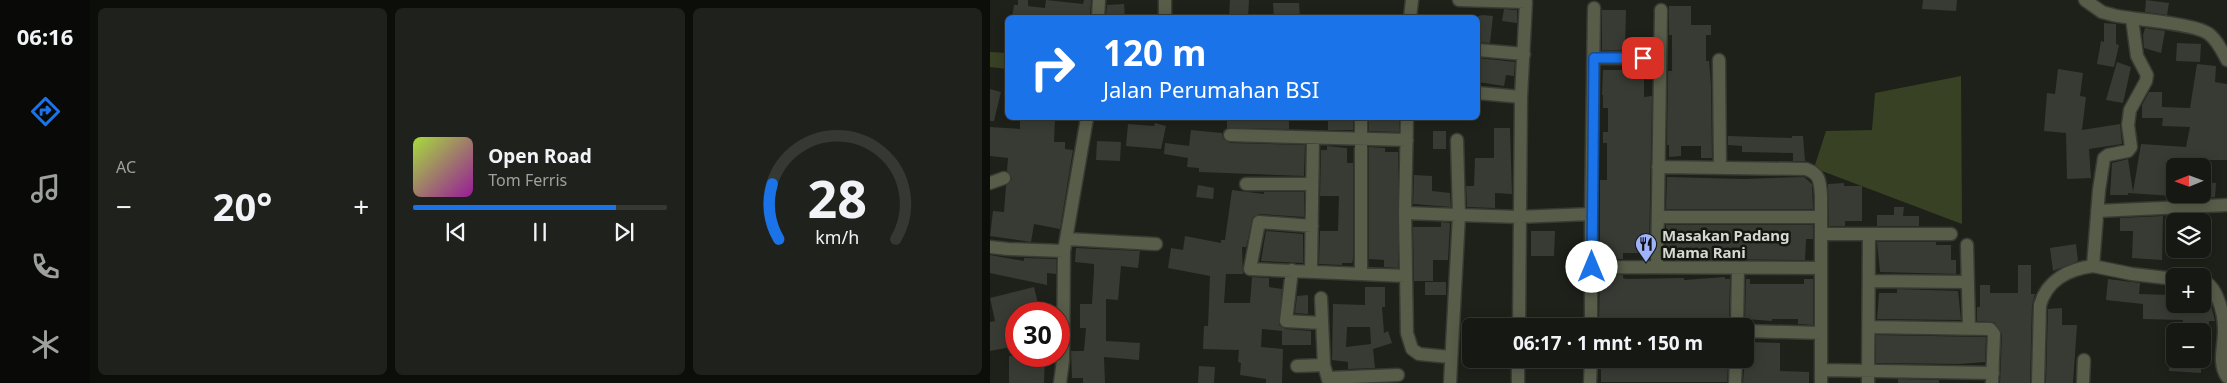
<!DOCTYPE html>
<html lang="id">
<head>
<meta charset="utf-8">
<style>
  body { margin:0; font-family:"Noto Sans",sans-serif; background:#1f221c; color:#f1f3f6; height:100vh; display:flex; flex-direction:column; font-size:19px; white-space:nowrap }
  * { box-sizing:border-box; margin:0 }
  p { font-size:16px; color:#9ea0a0 }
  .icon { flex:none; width:28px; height:28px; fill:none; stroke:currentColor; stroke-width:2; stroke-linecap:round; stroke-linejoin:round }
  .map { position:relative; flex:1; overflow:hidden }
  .details { display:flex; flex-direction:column; gap:8px; padding:8px; background:#0c0e0a; width:900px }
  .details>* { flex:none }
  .banner { position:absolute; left:15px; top:15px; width:475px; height:105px; border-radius:8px; box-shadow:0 2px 12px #0003,0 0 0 1px #353833; background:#1a73e8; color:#fff; overflow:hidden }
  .needle { width:32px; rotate:269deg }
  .controls { position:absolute; left:1176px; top:158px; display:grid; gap:10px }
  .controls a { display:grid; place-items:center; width:45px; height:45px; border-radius:8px; background:#161913; box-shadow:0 2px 12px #0003,0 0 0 1px #353833; font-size:25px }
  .speed { position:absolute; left:15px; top:302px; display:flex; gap:10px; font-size:25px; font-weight:700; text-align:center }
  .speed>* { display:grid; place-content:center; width:65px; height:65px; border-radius:50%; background:#161913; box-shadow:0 2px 12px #0003,0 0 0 1px #353833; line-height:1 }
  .speed .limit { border:8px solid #d22; background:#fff; color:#111 }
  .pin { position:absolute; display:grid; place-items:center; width:42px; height:42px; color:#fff; margin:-21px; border-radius:10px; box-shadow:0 2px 8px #0006 }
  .me { position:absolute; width:55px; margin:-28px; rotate:0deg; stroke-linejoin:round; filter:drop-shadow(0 0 4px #0008) }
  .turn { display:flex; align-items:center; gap:18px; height:105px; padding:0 15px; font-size:22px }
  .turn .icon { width:65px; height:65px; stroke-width:2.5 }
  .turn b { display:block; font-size:35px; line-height:42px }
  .big { font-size:38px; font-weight:700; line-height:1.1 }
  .details .widget { flex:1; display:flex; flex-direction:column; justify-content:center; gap:8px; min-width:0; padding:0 18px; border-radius:8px; background:#1f221c }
  .details .dial { align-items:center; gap:0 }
  .dial svg { height:130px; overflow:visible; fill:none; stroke:#353833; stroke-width:7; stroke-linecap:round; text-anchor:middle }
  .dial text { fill:#f1f3f6; stroke:none }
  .song { display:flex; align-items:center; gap:15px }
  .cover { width:60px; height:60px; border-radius:8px; background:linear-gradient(135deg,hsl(80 70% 55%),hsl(300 70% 35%)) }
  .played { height:5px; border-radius:2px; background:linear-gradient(90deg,#1a73e8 80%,#353833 80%) }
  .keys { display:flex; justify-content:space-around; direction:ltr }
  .heat { display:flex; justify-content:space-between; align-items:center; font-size:28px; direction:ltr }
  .details .tiles { flex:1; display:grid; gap:8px; grid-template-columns:repeat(3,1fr) }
  .trip { position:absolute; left:472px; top:318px; width:292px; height:50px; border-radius:8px; background:#161913; box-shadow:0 2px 12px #0003,0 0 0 1px #353833; font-weight:700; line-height:50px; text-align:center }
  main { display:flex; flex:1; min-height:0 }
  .menu { display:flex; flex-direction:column; width:90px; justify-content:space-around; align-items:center; background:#090a08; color:#9ea0a0 }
  .menu .icon { width:35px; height:35px }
  .menu .active { color:#1a73e8 }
  .menu b { font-size:22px; color:#f1f3f6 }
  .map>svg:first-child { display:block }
  .green { fill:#384124 }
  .building { fill:#383b33; fill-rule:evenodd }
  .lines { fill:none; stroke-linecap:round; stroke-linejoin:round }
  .minor-casing { stroke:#383b33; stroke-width:15 }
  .minor { stroke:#575d49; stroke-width:12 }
  .route-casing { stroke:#114b97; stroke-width:12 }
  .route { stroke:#1a73e8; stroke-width:9 }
  .labels { text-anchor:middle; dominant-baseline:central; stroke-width:5; stroke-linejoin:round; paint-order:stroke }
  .poi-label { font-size:15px; font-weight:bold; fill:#d6d8d3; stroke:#151810; text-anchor:start }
</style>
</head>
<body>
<main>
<nav class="menu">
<b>06:16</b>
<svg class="icon active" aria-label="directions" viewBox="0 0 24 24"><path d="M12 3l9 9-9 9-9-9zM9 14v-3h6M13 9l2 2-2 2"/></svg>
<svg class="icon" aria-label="music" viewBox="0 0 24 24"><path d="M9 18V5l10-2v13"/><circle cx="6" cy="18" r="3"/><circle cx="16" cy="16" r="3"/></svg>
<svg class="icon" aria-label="phone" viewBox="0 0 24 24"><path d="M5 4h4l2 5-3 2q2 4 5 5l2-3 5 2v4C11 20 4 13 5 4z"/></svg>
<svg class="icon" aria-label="climate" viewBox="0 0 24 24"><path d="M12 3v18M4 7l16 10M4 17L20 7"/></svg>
</nav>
<section class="details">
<div class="tiles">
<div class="widget"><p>AC</p>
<div class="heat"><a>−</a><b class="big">20°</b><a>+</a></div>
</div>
<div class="widget">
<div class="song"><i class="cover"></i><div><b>Open Road</b><p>Tom Ferris</p></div></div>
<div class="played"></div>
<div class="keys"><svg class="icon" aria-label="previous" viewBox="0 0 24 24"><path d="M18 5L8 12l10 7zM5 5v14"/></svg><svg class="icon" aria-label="pause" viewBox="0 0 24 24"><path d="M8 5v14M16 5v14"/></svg><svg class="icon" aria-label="next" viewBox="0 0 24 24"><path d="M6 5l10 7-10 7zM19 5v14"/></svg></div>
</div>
<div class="widget dial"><svg viewBox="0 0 100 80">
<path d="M14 69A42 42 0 1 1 86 69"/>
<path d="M14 69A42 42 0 0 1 10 35" stroke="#1a73e8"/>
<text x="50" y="56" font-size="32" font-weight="700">28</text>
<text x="50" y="72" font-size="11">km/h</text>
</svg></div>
</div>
</section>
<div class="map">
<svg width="1237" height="383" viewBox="0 0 1237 383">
  <rect width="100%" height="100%" fill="#1e2119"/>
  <path class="green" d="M0 52 17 53V69L0 67Z
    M971 76 972 224 824 168 836 131 882 130 885 93Z"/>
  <path class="building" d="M28 0H38V6L55 8 56 0 93 4 94 0H101L100 18H22L24 5H28Z
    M240 0H259L258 18H239Z
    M933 0H967L966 11 932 9Z
    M1156 0 1179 3 1177 15 1155 12Z
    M283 3H309L310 18H284Z
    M134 4 135 18H116L117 5Z
    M679 6H701V25H721V35H716V61H719L721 85 722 158H711V146H691V156L679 157V145H677L678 71H682V35H679Z
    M514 9 527 10V23L512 21Z
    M612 10H636L635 50H612Z
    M493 15 503 16 500 43 488 42V16Z
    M1114 23 1126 24V44L1129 45 1124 67 1107 64 1111 41 1114 42Z
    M1155 28 1175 31 1171 53 1154 48 1153 35Z
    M1187 43 1211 44 1210 62 1186 61Z
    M488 58 525 62 524 76 516 75 514 86 488 82Z
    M1127 62 1141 67 1133 103 1116 100Z
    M1207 64 1226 66 1225 82 1237 84V160H1218V166H1185L1184 196 1138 193V195H1120L1122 163 1138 159 1143 192 1151 144 1196 147 1200 127 1172 126 1173 118H1152V105L1159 92H1172V107L1200 108Z
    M642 66H654V97L662 96 659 253H633V259H610V180H617V143H613V132H618V108H613V95H612L613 70H642Z
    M1068 69 1093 73 1090 96 1096 97 1092 130 1130 124 1132 144 1099 149 1101 178 1077 179 1076 133 1054 131 1057 93 1065 94Z
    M0 89 11 92 4 121H0Z
    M30 118H65L64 142H75V149L83 150 70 229 44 224 41 242 0 236 3 211 14 212 16 186 22 179 17 171 18 158 0 156V127L30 129Z
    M237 118H299V129L237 128Z
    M338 118H363V130H338Z
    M379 118H409V132L379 131Z
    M165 123 176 126 171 149 136 146 138 124 164 126Z
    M504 128H520L522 194 505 193V208L477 207 476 186H484L485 158H504Z
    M201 130 232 133 233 139 240 143 315 145 314 176 209 172V168L197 167 198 158 174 154 175 143 199 146Z
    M443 131H456V149H443Z
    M738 136 802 138V136H813L815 161H803V153L752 152V146L738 145Z
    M107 141 131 142 130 161 106 160Z
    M337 146 357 148V163H363V259L362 263H352V265L329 264 330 231H348L349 196H330L331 150H337Z
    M379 147 395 148V152H408V268L394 267V260L379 259Z
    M424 175 442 176V191L460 193 461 207 423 204Z
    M677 177 754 179 814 177 822 184 823 209H676Z
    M1212 182 1226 183 1225 197 1212 198Z
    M854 183V186H872V221H855V226H839L838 184Z
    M208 185 224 188 223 199 206 197Z
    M242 190 274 194V192H314V217L270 214 263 217 256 247H252L253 274H236L234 303H260L262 277 279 278V287L292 289 289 325 296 329 321 331V345H292V331L272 329 271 347 293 349 292 383H276V379L250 375 251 363 248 362 249 350 213 349 214 326H218L220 276 178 268 181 248 193 250 195 236 231 243V240H235Z
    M904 207H914L913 216H929V226H887V215H904Z
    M1173 216 1172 260 1142 258 1143 231H1130V218Z
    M451 222 460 223 458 260H443V281H424L423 227H451Z
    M676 225H823V239H816L815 260 675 259Z
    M276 231 313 234V263L271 261Z
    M541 231H565L564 256H541Z
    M887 242H946V245H961V260H966V274L890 272Z
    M1086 244 1088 261 1063 271 1060 248Z
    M86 248 150 251 148 268 131 266 128 300 116 299V341L150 343 149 360 114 357 115 383H93V378H82L81 351H94L96 328H90V304H102L104 272V264L85 262Z
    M0 255 34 261V258L66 259V274L57 273V285L0 273Z
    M1028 265H1041V294H1045L1042 305 1040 383H1010L1012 334 1004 322 987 321V307H990V285H1000V293H1028Z
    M610 275H633V278L637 279 694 278V280L735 277V279H740L739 319H735V322H721V324L710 325V322L672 317H648V322H609Z
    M756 279H760V284H814V279H823V325L808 324V319H782V321L755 319Z
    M1118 279 1150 283 1149 294 1182 295V304L1221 305 1225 321H1219L1218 331H1193V320L1153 319V304L1116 300Z
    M435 282H456V295H435Z
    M44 287 49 308 26 313V346L0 351V322L5 321 0 298Z
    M375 287H395V307H392L394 333 398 331 402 343 383 349 385 368 358 369V362L342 360 343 304 375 305ZM357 327H380L381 344 356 347Z
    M907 289 968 291 971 320 887 319 889 293H907Z
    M318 295V314L305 313 307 296Z
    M1072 308V325H1087L1083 383H1056L1058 309Z
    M886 335 996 337 995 362 970 364 886 363Z
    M756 342 790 343V371L819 372V383H753Z
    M19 356H55L54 383H19Z
    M622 359H730L733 364 738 365 737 382H611V363H621Z
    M1180 359H1211V373L1179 371Z
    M209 366 225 367 224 383H208Z
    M908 379 949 380V383H908Z"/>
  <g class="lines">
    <g class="minor-casing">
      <path id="minor" d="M469 0 536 2 531 97 529 326
        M1095 0 1112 12 1123 15C1144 20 1205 23 1219 34 1228 41 1232 51 1237 60
        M108 18 109 0
        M175 18V0
        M420 18 422 0
        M488 50 534 54
        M604 58H670
        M729 60 730 168
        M488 93 531 97
        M371 118V272
        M417 118 415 213 417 333 422 349 429 354 460 357
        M240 135 417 140
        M668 167 816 169C830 174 830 181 831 196V383
        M0 183 14 178
        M256 184H322
        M1107 211 1237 205
        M415 213 469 215 467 140
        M601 214 604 8
        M668 217H831
        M322 226 269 222 260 269 416 276
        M832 234H961
        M77 239 166 244
        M977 245 979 328
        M0 247 18 249 74 251
        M1103 266 1142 274 1185 279
        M602 267 831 268
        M667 267 671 10
        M302 270 296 321 331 323
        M321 270 323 138
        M879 281 978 282
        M1212 281C1227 284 1234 315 1234 328 1235 345 1227 362 1237 377
        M331 298 334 365 339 383
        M747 326 748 268
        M879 327 1000 329 1004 334 1002 383
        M756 331 831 333
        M307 366 334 365
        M831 370 1003 373
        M338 378 408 375
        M70 383 73 360 74 251 97 118
        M460 383 469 215 529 217 601 214V326
        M528 383V359
        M600 383 601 359
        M745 383 746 359
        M878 383 879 234
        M1048 383 1050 305C1057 280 1079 269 1103 266L1109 190 1114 158 1118 155 1138 151 1141 147 1138 125 1140 110 1156 81 1157 75 1147 56 1142 19
        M1093 383 1094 360"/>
    </g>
    <use href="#minor" class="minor"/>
  </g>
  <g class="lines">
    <g class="route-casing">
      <path id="route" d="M602 267 604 58H653"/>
    </g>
    <use href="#route" class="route"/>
  </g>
  <defs>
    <g id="restaurant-pin" transform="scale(1.125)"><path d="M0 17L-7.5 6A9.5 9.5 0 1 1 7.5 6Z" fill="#9fb3fd" stroke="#151810"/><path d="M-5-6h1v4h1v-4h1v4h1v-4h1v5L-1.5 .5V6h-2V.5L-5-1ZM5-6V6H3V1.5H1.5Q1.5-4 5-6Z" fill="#111"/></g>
  </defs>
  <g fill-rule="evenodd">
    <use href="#restaurant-pin" x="656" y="244"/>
  </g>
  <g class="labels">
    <g class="poi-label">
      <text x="672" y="235">Masakan Padang<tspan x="672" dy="17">Mama Rani</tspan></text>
    </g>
  </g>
</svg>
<div class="controls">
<a><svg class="needle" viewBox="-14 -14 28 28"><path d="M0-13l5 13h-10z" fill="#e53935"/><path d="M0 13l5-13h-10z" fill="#9ea0a0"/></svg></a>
<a><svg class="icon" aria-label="layers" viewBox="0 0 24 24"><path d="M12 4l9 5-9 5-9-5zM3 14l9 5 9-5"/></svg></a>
<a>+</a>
<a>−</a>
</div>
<div class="speed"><div class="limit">30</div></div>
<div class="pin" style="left:653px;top:58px;background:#d93025"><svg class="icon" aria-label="arrive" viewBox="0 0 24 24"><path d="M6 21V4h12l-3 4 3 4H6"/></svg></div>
<svg class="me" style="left:602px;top:267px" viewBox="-20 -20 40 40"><circle r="19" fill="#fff"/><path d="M0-13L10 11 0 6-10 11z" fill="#1a73e8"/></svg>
<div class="trip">06:17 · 1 mnt · 150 m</div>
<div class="banner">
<div class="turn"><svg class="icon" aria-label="right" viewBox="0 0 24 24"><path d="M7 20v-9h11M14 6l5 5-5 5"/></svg><div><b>120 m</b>Jalan Perumahan BSI</div></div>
</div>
</div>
</main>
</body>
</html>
